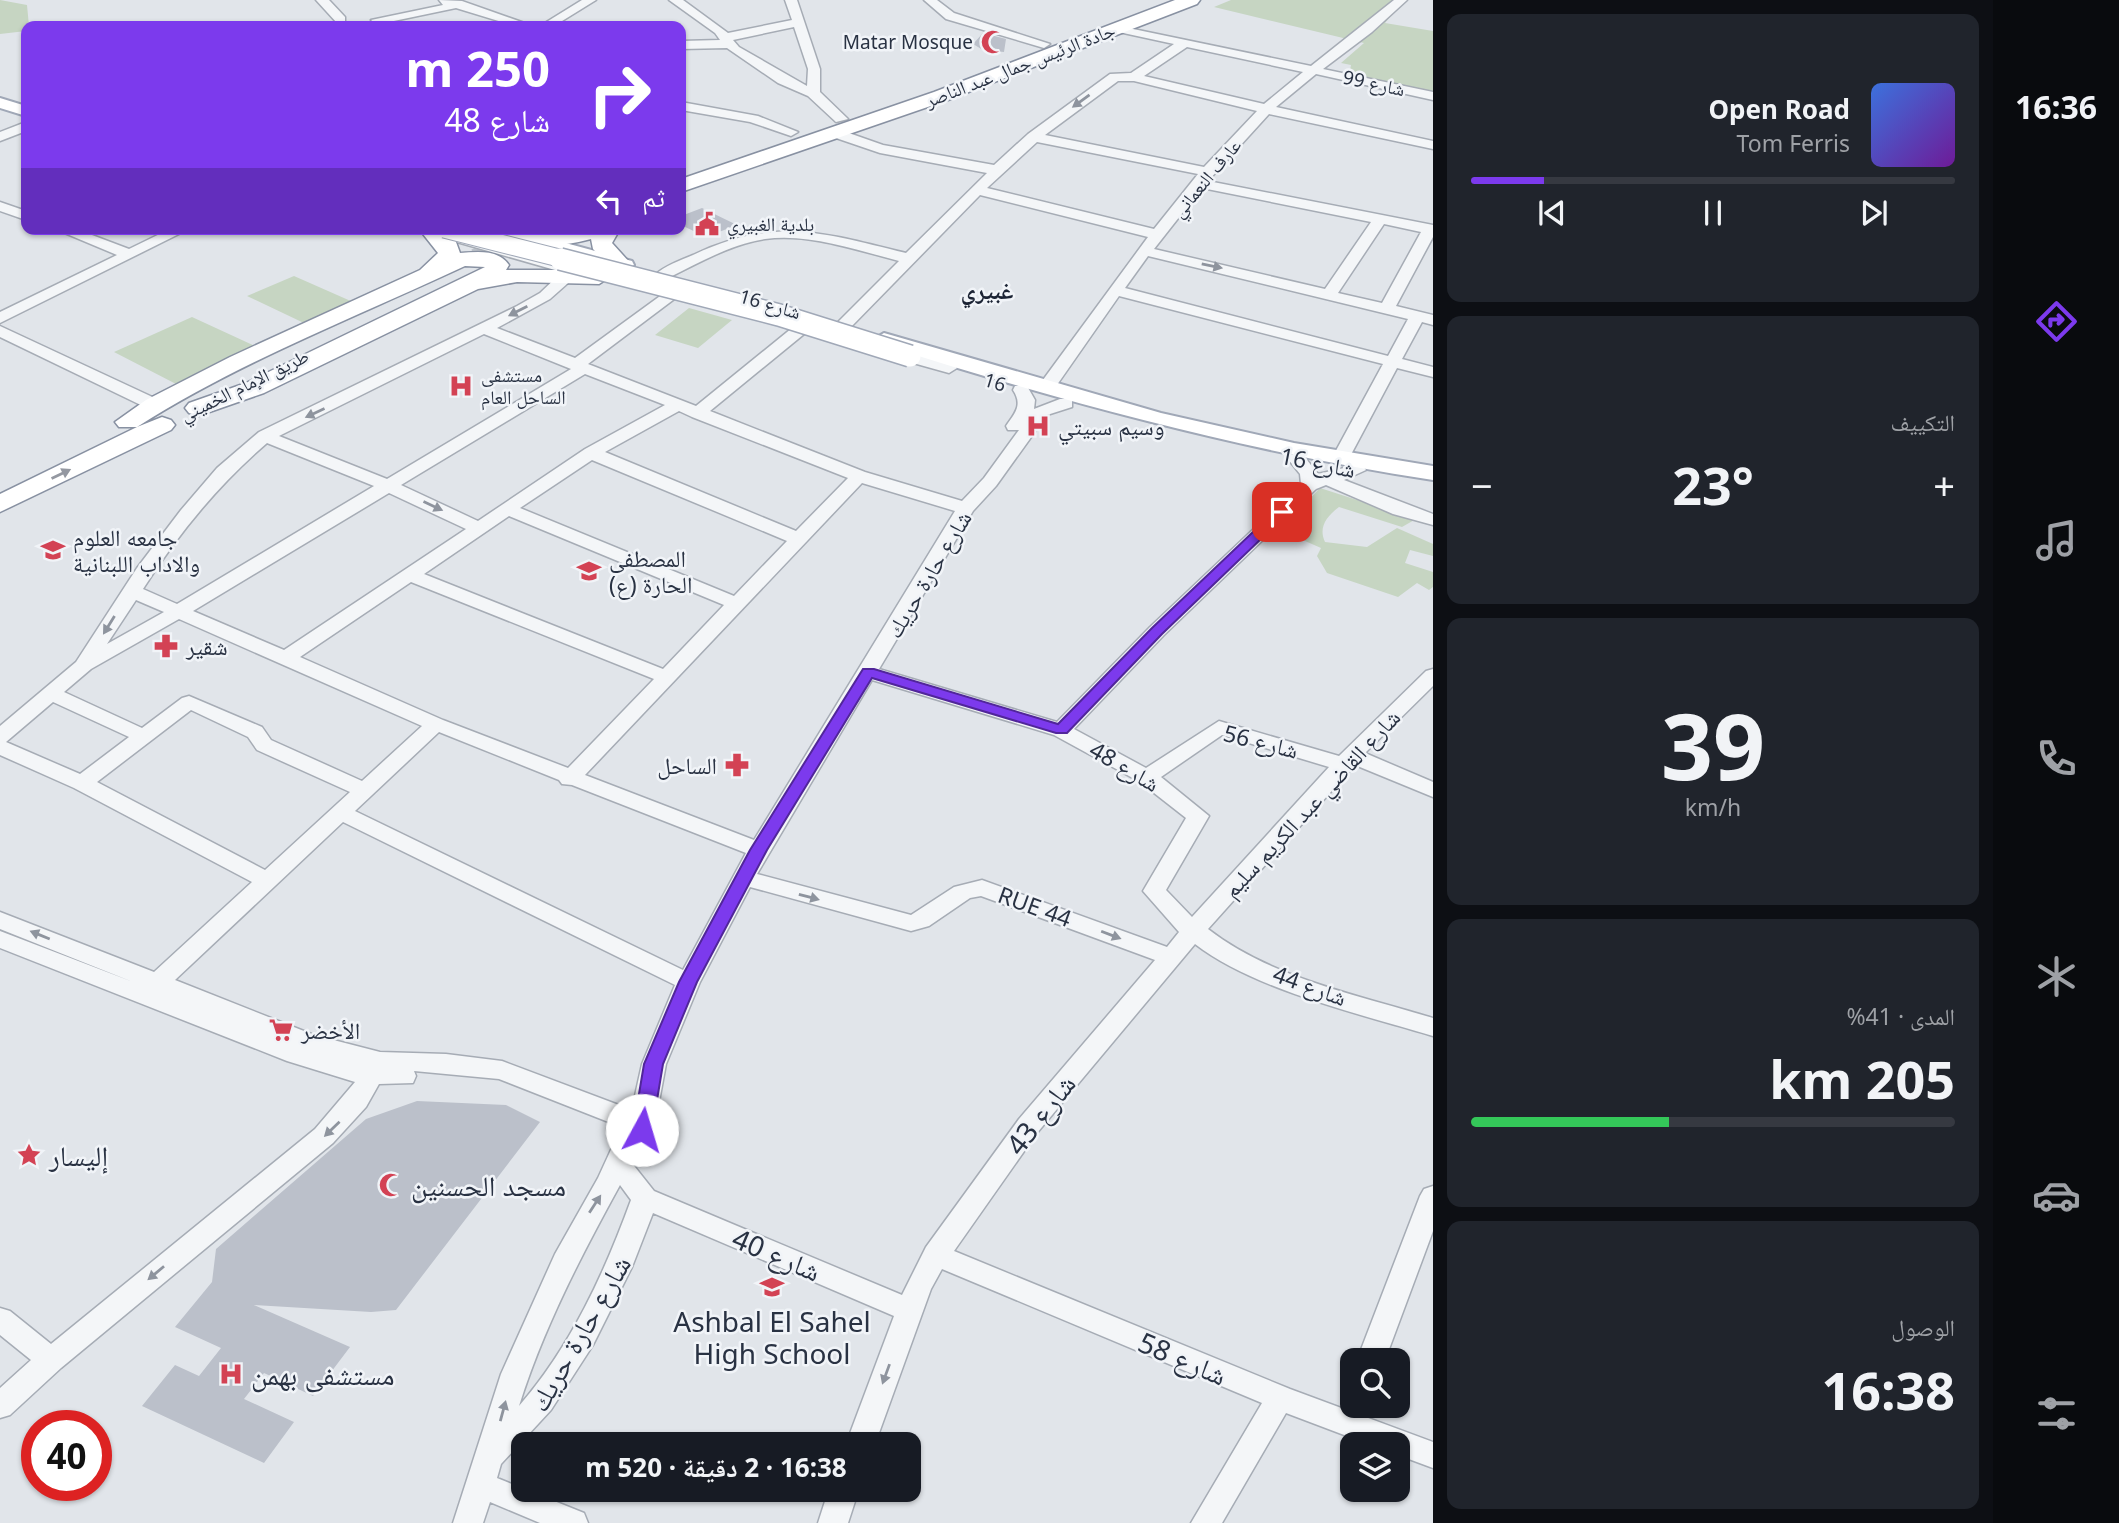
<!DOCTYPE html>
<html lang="ar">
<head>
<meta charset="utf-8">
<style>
  body { margin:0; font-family:"Noto Sans","Noto Naskh Arabic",sans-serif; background:#20242c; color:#f1f3f6; direction:rtl; height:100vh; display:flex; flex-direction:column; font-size:26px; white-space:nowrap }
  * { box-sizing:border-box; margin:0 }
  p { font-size:23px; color:#9ea1a6 }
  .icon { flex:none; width:38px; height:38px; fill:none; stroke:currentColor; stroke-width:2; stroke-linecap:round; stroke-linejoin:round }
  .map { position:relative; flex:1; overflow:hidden; direction:ltr }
  .details { display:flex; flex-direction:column; gap:14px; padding:14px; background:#0d0f14; width:560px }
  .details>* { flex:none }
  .hud { position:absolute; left:21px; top:21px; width:665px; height:214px; border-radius:14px; box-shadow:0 2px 5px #0004; direction:rtl; background:#7c3aed; color:#fff; overflow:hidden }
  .tools { position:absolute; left:1340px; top:1348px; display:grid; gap:14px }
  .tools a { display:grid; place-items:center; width:70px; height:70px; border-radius:14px; background:#171b24; box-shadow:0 2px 5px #0004; font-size:35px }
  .speed { position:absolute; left:21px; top:1410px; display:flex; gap:14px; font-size:35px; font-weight:700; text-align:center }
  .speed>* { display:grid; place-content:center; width:91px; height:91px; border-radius:50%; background:#171b24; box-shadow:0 2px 5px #0004; line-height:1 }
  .speed .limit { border:10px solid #d22; background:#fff; color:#111 }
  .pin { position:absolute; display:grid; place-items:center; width:60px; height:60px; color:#fff; margin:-30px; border-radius:14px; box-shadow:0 4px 10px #0006 }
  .me { position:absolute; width:77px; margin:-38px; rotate:6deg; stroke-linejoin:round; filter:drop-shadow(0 0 5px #0008) }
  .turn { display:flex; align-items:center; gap:24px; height:147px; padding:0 21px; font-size:32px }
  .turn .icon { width:91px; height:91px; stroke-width:2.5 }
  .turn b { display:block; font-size:49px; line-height:60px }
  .then { display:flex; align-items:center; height:66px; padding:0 21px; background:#0003; gap:14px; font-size:26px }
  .big { font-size:52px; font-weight:700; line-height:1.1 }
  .details .card { flex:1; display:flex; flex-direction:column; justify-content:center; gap:10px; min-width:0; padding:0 24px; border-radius:14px; background:#20242c }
  .details .dial { align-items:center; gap:0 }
  .dial b { font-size:91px; line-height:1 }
  .song { display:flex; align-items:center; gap:21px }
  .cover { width:84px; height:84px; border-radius:10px; background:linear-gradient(135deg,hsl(220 70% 55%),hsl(280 70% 35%)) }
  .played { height:7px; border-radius:4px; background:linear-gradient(90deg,#7c3aed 15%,#363941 15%) }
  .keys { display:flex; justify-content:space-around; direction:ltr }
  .heat { display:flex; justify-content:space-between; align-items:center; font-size:38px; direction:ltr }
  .charge { height:10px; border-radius:5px; background:linear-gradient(90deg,#34c759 41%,#363941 0) }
  .trip { position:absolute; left:511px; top:1432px; width:410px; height:70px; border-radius:14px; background:#171b24; box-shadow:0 2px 5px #0004; font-weight:700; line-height:70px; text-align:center; direction:rtl }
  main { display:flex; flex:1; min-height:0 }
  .menu { display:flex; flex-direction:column; width:126px; justify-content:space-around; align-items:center; background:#090b0e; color:#9ea1a6 }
  .menu .icon { width:49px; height:49px }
  .menu .current { color:#7c3aed }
  .menu b { font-size:32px; color:#f1f3f6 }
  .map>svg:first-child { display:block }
  .green { fill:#c6d5c2 }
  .building { fill:#bbc0ca }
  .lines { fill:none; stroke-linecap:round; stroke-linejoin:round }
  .highway-tunnel-far1 { stroke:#bcc1c9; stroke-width:20; stroke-dasharray:20 10; stroke-linecap:butt }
  .highway-tunnel { stroke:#bcc1c9; stroke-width:25; stroke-dasharray:25 12; stroke-linecap:butt }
  .minor-casing { stroke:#a6acb5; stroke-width:3 }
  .major-casing { stroke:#a0a8b7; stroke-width:4 }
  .highway-casing { stroke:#8891a2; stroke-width:3 }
  .minor { fill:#f4f6f8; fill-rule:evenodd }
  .major { fill:#fff; fill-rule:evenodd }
  .highway { fill:#fff; fill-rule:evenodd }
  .major-bridge-far1-casing { stroke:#a0a8b7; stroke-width:19; stroke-linecap:butt }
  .major-bridge-casing { stroke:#a0a8b7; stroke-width:24; stroke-linecap:butt }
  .major-bridge-far1 { stroke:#fff; stroke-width:17 }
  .major-bridge { stroke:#fff; stroke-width:21 }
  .oneway { fill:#8e949e }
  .oneway2 { fill:#9498a1 }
  .route { fill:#7c3aed; stroke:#51269a; stroke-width:2 }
  .labels { text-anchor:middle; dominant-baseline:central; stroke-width:5; stroke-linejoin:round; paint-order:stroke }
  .far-poi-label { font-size:19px; fill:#293243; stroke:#f1f4f8; text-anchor:start }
  .far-street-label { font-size:19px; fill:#293243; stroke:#f1f4f8 }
  .poi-label { font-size:23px; fill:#293243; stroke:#f1f4f8; text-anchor:start }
  .street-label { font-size:23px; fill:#293243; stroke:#f1f4f8 }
  .far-district-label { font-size:24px; font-weight:bold; fill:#1b2334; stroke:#f1f4f8 }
  .near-street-label { font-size:28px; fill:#293243; stroke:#f1f4f8 }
  .near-poi-label { font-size:28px; fill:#293243; stroke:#f1f4f8; text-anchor:start }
</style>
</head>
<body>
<main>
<nav class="menu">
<b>16:36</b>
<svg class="icon current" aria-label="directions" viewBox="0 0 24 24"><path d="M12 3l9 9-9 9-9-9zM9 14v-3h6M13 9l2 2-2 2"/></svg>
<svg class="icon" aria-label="music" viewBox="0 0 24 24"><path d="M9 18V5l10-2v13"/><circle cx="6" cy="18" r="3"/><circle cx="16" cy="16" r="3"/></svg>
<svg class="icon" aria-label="phone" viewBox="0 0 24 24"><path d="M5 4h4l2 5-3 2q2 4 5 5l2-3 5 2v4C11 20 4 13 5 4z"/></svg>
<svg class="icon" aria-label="climate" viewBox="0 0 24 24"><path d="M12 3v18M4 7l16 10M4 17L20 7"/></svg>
<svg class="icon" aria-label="car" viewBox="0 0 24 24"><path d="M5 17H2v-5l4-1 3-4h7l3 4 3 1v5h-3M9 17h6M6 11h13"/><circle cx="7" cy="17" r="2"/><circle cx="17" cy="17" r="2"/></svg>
<svg class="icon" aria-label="filters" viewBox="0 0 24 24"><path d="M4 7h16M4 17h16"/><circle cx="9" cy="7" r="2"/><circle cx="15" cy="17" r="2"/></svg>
</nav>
<section class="details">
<div class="card">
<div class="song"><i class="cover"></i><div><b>Open Road</b><p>Tom Ferris</p></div></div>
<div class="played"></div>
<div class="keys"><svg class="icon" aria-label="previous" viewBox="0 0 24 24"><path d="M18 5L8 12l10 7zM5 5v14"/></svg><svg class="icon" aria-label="pause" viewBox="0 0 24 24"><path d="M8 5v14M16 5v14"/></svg><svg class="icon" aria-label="next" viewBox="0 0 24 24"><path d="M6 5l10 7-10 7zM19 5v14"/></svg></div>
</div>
<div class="card"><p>التكييف</p>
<div class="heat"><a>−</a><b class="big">23°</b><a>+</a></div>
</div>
<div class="card dial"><b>39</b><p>km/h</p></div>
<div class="card"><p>المدى · 41%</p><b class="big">205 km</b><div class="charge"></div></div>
<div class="card"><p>الوصول</p><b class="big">16:38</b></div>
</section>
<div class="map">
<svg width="1433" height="1523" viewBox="0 0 1433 1523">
  <rect width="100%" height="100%" fill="#e1e5ea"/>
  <path class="green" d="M0 0 27 5 29 26 26 31 0 34Z
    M1231 0H1404L1385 23 1433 31V93L1357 78 1350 70 1351 65 1341 63 1364 43 1214 7Z
    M294 276 353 302 306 324 247 296Z
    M689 308 732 320 698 348 655 335Z
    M192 317 257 347 178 385 114 352Z
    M1320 488 1416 519 1402 527 1339 507C1327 516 1318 527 1325 542L1367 547 1397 528 1433 544V556L1410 550 1405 563 1433 572V587L1429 590 1417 583 1398 597 1327 573 1317 556 1321 548 1280 530Z"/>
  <path class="building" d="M983 33 1006 39 1004 52 983 50 973 44Z
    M702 208 737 225 706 237 681 225V216Z
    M417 1101 506 1105 540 1122 396 1310 371 1312 254 1305 350 1347 313 1396 264 1373 244 1399 294 1422 264 1463 142 1406 175 1365 199 1376 221 1348 175 1327 212 1282 216 1249 366 1119Z"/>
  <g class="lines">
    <path class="highway-tunnel-far1" d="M477 260 550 229"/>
    <path class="highway-tunnel" d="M476 261 481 259"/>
    <g class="minor-casing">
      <path id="minor" d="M316 0H329L345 17V23H337Z
        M439 0 462 1 533 26H515L456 8 389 22 393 26H379L371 20 443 5Z
        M582 0H596L554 26H540Z
        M669 0H683L728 33 792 20 785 0H797L820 69V92L848 119 836 122 808 96 778 83 727 48 681 49V41L720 40 715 33ZM794 27 808 69 807 86 739 47 733 40Z
        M924 0H937L954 13 1050 44 1044 48 946 19Z
        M1394 0H1407L1372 32 1323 69 1433 92V100L1316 74 1276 107 1433 141V149L1269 114 1208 181 1433 225V237L1396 306 1433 315V325L1422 322 1402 359 1433 367V377L1397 368 1347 462 1341 463 1332 458 1383 364 1119 296 1052 392H1040V384L1148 237 980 195 849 329H837V323L899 261C856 250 809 233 765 239 731 244 699 263 668 278H658L655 275C664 266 681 260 693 255 775 216 823 233 906 253L987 173 880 153 836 138V132H846L883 145 994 165 1028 134 1110 74 1131 73 1174 44 1114 31V25L1311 66ZM1187 47 1303 72 1264 104 1144 76ZM1118 81H1134L1257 111 1204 167 1045 135ZM1037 142 1198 174 1154 229 987 188ZM1202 188 1371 222 1325 289 1154 249ZM1384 224 1421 232 1382 303 1338 293ZM1148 256 1408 319 1388 356 1125 288Z
        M681 102 758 116 798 132 791 136 750 122 681 110Z
        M26 122V131L0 141V132Z
        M0 202 26 211V220L0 211Z
        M55 229H76L129 249 170 229H189L0 323V312L117 255Z
        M411 229H436L583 269V275L576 276 550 299 497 328 575 358 667 291H677V297L588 364 696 406 797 324H809V330L710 411 865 472 962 501 984 478 1019 430H1008L1006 426C1015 413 1023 405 1013 390L1015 386H1027L1035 400 1034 409 1060 399H1072V407L1047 415 996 486 973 511 879 669 1057 722 1150 627 1301 484 1300 474 1288 459 1291 455H1303L1318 474 1357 465 1363 466 1366 470 1344 480 1433 514V525L1393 514 1326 485 1316 489 1164 635 1074 729 1146 768 1219 721 1339 756 1426 671 1433 669V686L1365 753 1433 782V797L1355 765 1208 929C1271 978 1358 995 1433 1018V1036C1360 1014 1255 990 1195 944L1037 1133 954 1251 1290 1389 1433 1442V1468L1398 1455V1444H1368L1286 1413 1222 1523H1191L1262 1403 942 1269 931 1289 875 1444H846L894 1316 653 1213 632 1267 593 1345 551 1410 501 1464 497 1478 584 1513 588 1523H540L490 1502 483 1523H453L501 1374 555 1254 598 1178 620 1130 629 1127 638 1130 642 1137 631 1162 654 1191 902 1295 926 1247 1019 1119 1155 960 981 896 970 898 929 926 911 931 750 887 700 982 666 1064 656 1118 652 1125 643 1128 634 1125 630 1118 642 1064 675 985 343 822 175 980 314 1035 380 1052 446 1054 502 1061 624 1107 628 1114 624 1121 615 1124 606 1121 499 1079 414 1071 416 1076 413 1083 379 1084 366 1107 333 1143 61 1368 10 1415 0 1418V1388L31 1360 0 1335V1308L10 1311 51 1344 315 1129 355 1082 287 1061 0 948V931L133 982 0 929V912L154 972 252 882 74 788 0 755V726L76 662 137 568 181 510 217 468 259 432 517 306 540 293 562 272ZM484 334 571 369 387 479 279 436ZM585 374 665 405 585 449 478 521 401 485ZM679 411 692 417 848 478 796 531 605 452ZM267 443 374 486 177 604 143 589C178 534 218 485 267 443ZM592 460 787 541 734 596 520 508ZM862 483 955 511 754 840 585 775ZM389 493 466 529 284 650 193 611ZM509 516 724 605 663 669 424 574ZM411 582 654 679 568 768 443 720 300 657ZM136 600 164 612 107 644ZM179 619 422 726 362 781 271 740 262 727 189 696 182 698 142 728 64 692 91 669ZM872 680 1054 735 1140 782 1186 818 1143 891 1179 932 1167 947 982 880 954 887 911 915 757 874ZM53 702 129 737 80 774 6 742ZM191 710 248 737 257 750 350 792 265 870 97 782ZM439 732 559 780 562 784 572 785 746 853 683 970 355 811ZM1222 735 1329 767 1192 917 1166 890 1209 816 1161 777ZM620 1185 631 1200C604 1274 571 1346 519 1406 543 1329 581 1256 620 1185Z
        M0 326 161 401 163 405 155 410 149 409 0 337Z
        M894 348 955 365 957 368 949 373 888 356 886 353Z
        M1433 1186V1231L1385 1360H1357L1420 1196 1424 1189Z
        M829 1489H859L848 1523H818Z"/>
    </g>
    <g class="major-casing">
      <path id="major" d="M0 98 26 106V116L0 108Z
        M483 229H514L632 261 634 265 625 271 486 233Z
        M884 333 1161 413 1294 443 1433 466V480C1243 451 1060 401 877 343L874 339Z"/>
    </g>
    <g class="highway-casing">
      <path id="highway" d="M1175 0H1200L1197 4 948 100 681 192V179L934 92Z
        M426 229H442L456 242 460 253C478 252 498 249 509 265L506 270H599L610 277 599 284 517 282 478 289 264 393 198 416 189 413 185 408 189 403 246 383 485 267 465 266C356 317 239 362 137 427L162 417 171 420 175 425 171 430 0 512V494L137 427H119L115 422 146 400 230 357 420 270 438 253 423 234Z
        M524 229 557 232 620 229 612 243 631 264 628 269H612L593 249 591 239C568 245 540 251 524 229Z"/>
    </g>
    <use href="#minor" class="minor"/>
    <use href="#major" class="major"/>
    <use href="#highway" class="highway"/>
    <g class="major-bridge-far1-casing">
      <path id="major-bridge-far1" d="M444 229 567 260"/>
    </g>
    <g class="major-bridge-casing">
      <path id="major-bridge" d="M560 259 779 315 910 356"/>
    </g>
    <use href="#major-bridge-far1" class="major-bridge-far1"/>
    <use href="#major-bridge" class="major-bridge"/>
  </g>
  <defs><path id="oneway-solid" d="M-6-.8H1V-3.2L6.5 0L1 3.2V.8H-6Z" transform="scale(1.75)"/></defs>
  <g class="oneway">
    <use href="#oneway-solid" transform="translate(1081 101) rotate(144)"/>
    <use href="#oneway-solid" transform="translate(1212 266) rotate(12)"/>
    <use href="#oneway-solid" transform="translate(518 311) rotate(153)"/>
    <use href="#oneway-solid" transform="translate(315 413) rotate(155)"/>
    <use href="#oneway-solid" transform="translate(433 506) rotate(25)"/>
    <use href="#oneway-solid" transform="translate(109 625) rotate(122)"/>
    <use href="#oneway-solid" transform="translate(809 897) rotate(15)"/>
    <use href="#oneway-solid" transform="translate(40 935) rotate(-158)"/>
    <use href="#oneway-solid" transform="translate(1111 935) rotate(21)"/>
    <use href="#oneway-solid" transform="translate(332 1129) rotate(136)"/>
    <use href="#oneway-solid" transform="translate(595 1204) rotate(-57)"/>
    <use href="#oneway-solid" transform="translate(156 1273) rotate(140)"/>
    <use href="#oneway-solid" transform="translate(886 1374) rotate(110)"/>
    <use href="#oneway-solid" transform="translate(503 1411) rotate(-75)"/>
  </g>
  <use class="oneway2" href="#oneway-solid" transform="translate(61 474) rotate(-26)"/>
  <path class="route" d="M1277 509 1289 512 1162 634 1067 733H1056L872 678 767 850 697 982 663 1064 652 1130 649 1135H635L633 1130 644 1064 679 982 750 850 863 669H874L1058 724 1152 628Z"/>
  <defs>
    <g id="mosque-bare" transform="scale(1.89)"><path d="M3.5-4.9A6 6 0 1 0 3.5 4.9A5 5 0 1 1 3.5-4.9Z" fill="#d34254" stroke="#f1f4f8" stroke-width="2.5" paint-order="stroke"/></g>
    <g id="civic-bare" transform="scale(1.89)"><path d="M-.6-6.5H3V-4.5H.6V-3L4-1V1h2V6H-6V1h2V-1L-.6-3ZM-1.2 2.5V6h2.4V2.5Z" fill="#d34254" stroke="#f1f4f8" stroke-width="2.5" paint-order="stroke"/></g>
    <g id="hospital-bare" transform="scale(1.89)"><path d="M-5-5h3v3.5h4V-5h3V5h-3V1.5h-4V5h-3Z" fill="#d34254" stroke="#f1f4f8" stroke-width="2.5" paint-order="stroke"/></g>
    <g id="university-bare" transform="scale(1.89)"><path d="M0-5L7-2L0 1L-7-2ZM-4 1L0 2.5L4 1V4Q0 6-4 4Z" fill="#d34254" stroke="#f1f4f8" stroke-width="2.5" paint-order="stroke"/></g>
    <g id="school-bare" transform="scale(1.89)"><path d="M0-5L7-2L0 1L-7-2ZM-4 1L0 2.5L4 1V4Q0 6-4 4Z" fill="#d34254" stroke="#f1f4f8" stroke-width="2.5" paint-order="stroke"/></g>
    <g id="pharmacy-bare" transform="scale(1.89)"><path d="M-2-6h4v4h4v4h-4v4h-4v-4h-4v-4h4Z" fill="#d34254" stroke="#f1f4f8" stroke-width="2.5" paint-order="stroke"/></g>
    <g id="supermarket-bare" transform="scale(1.89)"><path d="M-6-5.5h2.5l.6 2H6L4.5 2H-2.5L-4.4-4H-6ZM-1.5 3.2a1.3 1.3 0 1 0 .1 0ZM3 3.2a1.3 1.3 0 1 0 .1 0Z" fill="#d34254" stroke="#f1f4f8" stroke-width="2.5" paint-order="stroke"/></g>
    <g id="sight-bare" transform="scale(1.89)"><path d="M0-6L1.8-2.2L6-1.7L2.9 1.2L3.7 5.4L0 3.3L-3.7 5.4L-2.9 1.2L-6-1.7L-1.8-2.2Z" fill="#d34254" stroke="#f1f4f8" stroke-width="2.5" paint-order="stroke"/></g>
  </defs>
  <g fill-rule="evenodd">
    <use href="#mosque-bare" x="993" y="42"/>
    <use href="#civic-bare" x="707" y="224"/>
    <use href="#hospital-bare" x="461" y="386"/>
    <use href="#hospital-bare" x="1038" y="426"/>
    <use href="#university-bare" x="53" y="550"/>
    <use href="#school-bare" x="589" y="571"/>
    <use href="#pharmacy-bare" x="166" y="646"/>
    <use href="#pharmacy-bare" x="737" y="765"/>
    <use href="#supermarket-bare" x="281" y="1030"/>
    <use href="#sight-bare" x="29" y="1155"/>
    <use href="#mosque-bare" x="391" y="1185"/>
    <use href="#school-bare" x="772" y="1287"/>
    <use href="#hospital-bare" x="231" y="1374"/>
  </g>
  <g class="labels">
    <g class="far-poi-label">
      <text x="973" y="42" text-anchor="end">Matar Mosque</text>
      <text x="727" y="224">بلدية الغبيري</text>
      <text x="481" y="375">مستشفى<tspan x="481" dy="22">الساحل العام</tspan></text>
    </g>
    <g class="far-street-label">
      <text transform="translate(1020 65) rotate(-21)">جادة الرئيس جمال عبد الناصر</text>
      <text transform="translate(1374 83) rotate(12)">شارع 99</text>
      <text transform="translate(1206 178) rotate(-50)">عارف النعماني</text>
      <text transform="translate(770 304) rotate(16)">شارع 16</text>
      <text transform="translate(995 382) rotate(17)">16</text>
      <text transform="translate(244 385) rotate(-26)">طريق الإمام الخميني</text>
    </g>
    <g class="poi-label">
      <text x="1058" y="426">وسيم سبيتي</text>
      <text x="73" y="537">جامعه العلوم<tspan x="73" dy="26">والاداب اللبنانية</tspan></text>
      <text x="609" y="558">المصطفى<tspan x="609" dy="26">الحارة (ع)</tspan></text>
      <text x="186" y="646">شقير</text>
      <text x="717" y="765" text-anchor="end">الساحل</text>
      <text x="301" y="1030">الأخضر</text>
    </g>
    <g class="street-label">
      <text transform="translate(1318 462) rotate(11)">شارع 16</text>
      <text transform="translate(928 574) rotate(-59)">شارع حارة حريك</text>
      <text transform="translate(1261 741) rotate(14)">شارع 56</text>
      <text transform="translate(1125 766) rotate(30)">شارع 48</text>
      <text transform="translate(1311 803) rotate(-47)">شارع القاضي عبد الكريم سليم</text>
      <text transform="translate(1035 906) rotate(20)">RUE 44</text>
      <text transform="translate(1310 985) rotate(20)">شارع 44</text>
    </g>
    <g class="far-district-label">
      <text x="987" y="289">غبيري</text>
    </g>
    <g class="near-street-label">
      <text transform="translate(1040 1114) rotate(-52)">شارع 43</text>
      <text transform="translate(777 1254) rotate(23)">شارع 40</text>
      <text transform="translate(579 1333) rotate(-60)">شارع حارة حريك</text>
      <text transform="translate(1183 1358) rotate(23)">شارع 58</text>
    </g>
    <g class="near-poi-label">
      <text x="49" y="1155">إليسار</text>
      <text x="411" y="1185">مسجد الحسنين</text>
      <text x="772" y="1321" text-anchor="middle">Ashbal El Sahel<tspan x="772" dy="32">High School</tspan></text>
      <text x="251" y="1374">مستشفى بهمن</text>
    </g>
  </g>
</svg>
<div class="tools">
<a><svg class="icon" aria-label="search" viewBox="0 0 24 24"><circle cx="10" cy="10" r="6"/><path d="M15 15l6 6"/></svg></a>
<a><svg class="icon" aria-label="layers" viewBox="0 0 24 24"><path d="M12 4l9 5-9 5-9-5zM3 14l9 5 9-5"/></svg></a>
</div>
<div class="speed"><div class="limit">40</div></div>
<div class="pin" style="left:1282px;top:512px;background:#d93025"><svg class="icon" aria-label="arrive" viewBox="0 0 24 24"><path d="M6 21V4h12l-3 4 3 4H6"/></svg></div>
<svg class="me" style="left:642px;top:1130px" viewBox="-20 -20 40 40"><circle r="19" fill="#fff"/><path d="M0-13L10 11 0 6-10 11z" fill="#7c3aed"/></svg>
<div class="trip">16:38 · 2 دقيقة · 520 m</div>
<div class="hud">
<div class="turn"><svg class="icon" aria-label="right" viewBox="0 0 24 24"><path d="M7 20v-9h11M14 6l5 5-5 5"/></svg><div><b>250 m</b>شارع 48</div></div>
<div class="then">ثم<svg class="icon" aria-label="left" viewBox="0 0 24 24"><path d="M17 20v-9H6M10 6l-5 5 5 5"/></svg></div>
</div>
</div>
</main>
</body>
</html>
